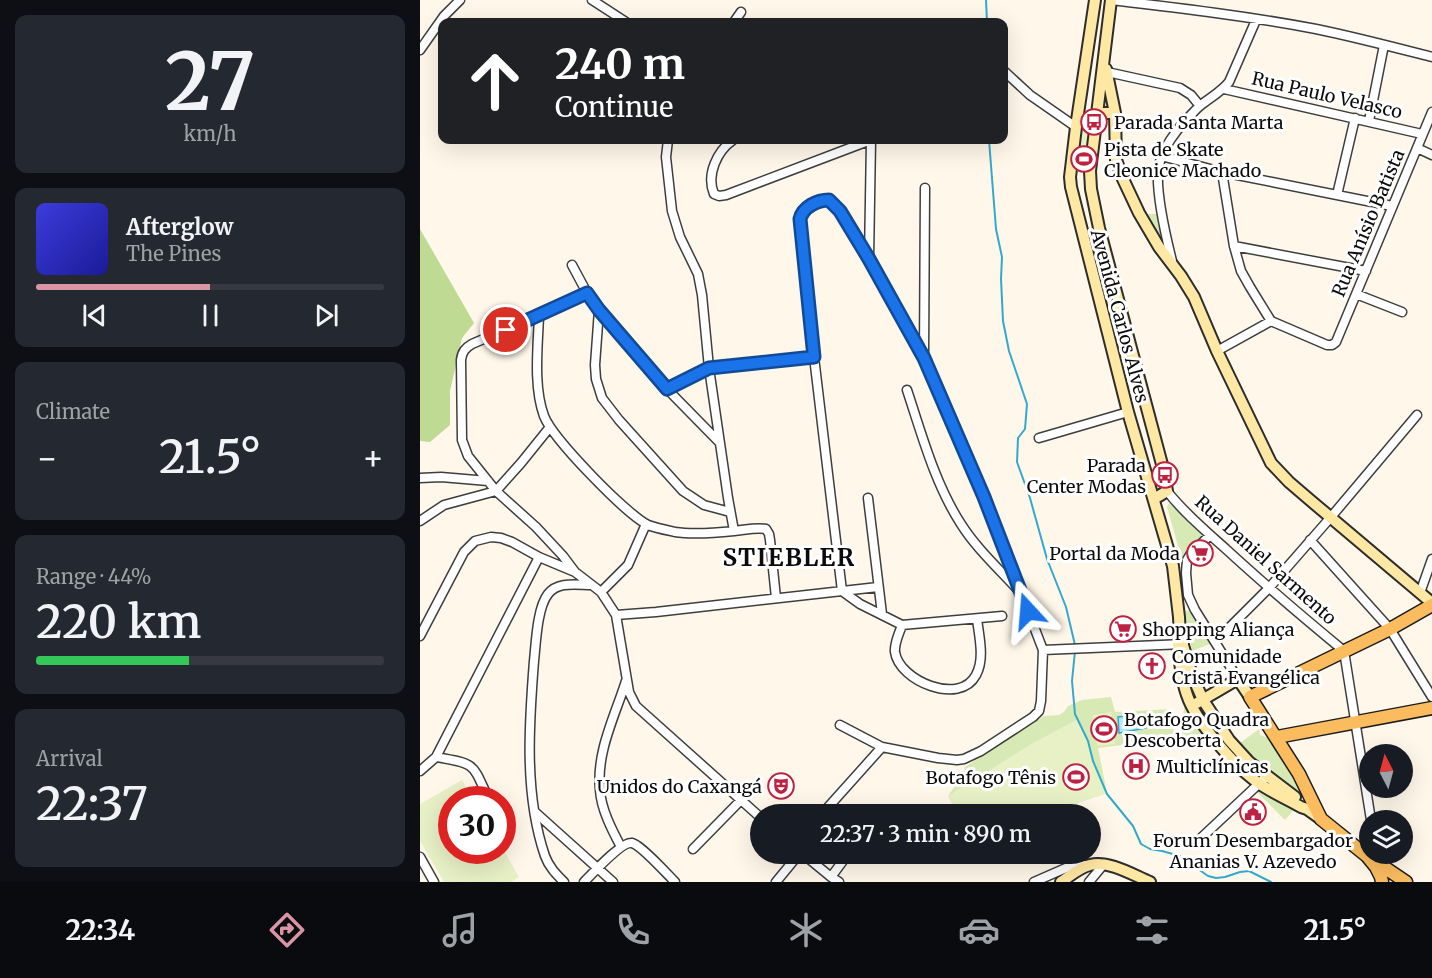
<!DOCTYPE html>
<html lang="en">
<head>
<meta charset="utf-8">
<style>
  body { margin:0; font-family:Merriweather,serif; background:#242831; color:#f1f3f6; height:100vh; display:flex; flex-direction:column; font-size:22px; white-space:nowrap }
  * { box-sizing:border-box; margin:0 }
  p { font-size:20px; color:#9ea1a6 }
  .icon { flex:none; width:33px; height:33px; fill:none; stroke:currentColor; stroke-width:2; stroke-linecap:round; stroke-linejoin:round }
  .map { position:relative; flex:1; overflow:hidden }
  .panel { display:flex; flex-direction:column; gap:15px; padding:15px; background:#0d0f14; width:420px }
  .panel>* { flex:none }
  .banner { position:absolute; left:18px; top:18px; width:570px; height:126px; border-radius:12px; box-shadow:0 6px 24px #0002; background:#202124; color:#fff; overflow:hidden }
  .needle { width:39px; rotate:354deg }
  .buttons { position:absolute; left:939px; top:744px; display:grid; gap:12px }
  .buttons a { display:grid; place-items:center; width:54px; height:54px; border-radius:50%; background:#171b24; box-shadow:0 6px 24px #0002; font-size:30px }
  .speed { position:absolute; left:18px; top:786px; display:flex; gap:12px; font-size:30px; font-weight:700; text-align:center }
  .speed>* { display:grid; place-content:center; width:78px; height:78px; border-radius:50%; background:#171b24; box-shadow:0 6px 24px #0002; line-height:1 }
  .speed .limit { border:9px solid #d22; background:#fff; color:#111 }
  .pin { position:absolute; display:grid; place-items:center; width:51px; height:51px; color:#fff; margin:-26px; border:3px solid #fff; border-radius:50%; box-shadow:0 2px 6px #0007 }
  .me { position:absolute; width:66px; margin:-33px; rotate:341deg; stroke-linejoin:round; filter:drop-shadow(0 0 4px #0008) }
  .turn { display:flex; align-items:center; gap:21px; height:126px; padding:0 18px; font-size:27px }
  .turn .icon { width:78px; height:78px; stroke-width:2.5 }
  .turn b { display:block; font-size:42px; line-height:51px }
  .big { font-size:45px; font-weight:600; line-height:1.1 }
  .panel .widget { flex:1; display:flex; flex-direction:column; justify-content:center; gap:9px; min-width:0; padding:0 21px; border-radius:12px; background:#242831 }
  .panel .dial { align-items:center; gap:0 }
  .dial b { font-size:78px; line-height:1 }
  .song { display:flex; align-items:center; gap:18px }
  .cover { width:72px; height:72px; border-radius:9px; background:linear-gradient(135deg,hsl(240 70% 55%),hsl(240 70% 35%)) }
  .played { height:6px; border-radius:3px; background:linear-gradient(90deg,#d995a5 50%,#363941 50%) }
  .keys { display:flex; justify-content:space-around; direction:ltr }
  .heat { display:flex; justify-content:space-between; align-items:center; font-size:33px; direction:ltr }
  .charge { height:9px; border-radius:4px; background:linear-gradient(90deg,#34c759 44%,#363941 0) }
  .trip { position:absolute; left:330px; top:804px; width:351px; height:60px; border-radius:30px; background:#171b24; box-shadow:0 6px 24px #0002; font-weight:600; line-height:60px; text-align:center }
  .tab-bar { display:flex; height:96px; justify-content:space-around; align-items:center; background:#090b0e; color:#9ea1a6 }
  .tab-bar .icon { width:42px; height:42px }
  .tab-bar .current { color:#d995a5 }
  .tab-bar b { font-size:27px; color:#f1f3f6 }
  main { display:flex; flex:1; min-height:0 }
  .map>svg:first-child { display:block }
  .green { fill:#d7e9b4 }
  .forest { fill:#beda93 }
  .pitch { fill:#e8f0c6 }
  .water { fill:#aee7f6; stroke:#34a9ce; stroke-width:1.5 }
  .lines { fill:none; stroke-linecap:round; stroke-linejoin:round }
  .stream { stroke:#34a9ce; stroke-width:2 }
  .street-casing { stroke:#3e3e3e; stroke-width:11 }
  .secondary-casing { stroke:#2d2d2d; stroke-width:14 }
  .primary-casing { stroke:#1c1c1c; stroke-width:15 }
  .street { stroke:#fff; stroke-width:8 }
  .secondary { stroke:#ffe7a4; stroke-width:10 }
  .primary { stroke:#fabc5f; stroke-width:12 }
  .route-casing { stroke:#114b97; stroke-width:15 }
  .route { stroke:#1a73e8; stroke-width:10 }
  .labels { text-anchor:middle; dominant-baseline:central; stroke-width:6; stroke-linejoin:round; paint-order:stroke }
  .street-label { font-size:18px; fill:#0b0b0b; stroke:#fff }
  .poi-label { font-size:18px; fill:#0b0b0b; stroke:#fff; text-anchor:start }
  .district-label { font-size:24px; font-weight:bold; letter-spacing:1.5px; fill:#0b0b0b; stroke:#fff }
</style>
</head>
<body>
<main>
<section class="panel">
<div class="widget dial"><b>27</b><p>km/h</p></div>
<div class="widget">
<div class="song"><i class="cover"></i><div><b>Afterglow</b><p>The Pines</p></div></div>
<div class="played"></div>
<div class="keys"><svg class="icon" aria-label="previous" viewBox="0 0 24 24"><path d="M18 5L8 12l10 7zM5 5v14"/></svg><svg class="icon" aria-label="pause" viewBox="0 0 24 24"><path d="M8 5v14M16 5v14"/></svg><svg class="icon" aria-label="next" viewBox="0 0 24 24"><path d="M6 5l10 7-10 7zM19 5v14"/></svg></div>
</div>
<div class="widget"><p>Climate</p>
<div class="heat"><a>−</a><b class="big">21.5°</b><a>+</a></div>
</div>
<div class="widget"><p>Range · 44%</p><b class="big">220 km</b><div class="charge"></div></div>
<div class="widget"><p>Arrival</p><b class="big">22:37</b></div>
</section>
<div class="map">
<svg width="1012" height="882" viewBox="0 0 1012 882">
  <rect width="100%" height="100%" fill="#fff7e9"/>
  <path class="green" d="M725 214H739L745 246 738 241Z
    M749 503 788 535 762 560 747 507Z
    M769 610 790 644 772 651 764 612Z
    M691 697 695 712 753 709 754 740 735 741 678 748 687 793 649 806 635 814H538L528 796 535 786 542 783 545 767 624 716 639 715 644 712 648 706 662 700Z
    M765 707 793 737 790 746C781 750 773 750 765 745L762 733 764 708Z
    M839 729 840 735 852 739 884 793 877 792 835 766 820 743Z
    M842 787 877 806 865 820 835 790Z"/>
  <path class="forest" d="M0 229 54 323 42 338 30 391V425L10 442 0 441Z"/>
  <path class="pitch" d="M661 124 673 126 669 174 657 173V146Z
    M691 712 695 744 677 746 673 715Z
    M658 719 668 741 673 761 687 793 649 806 635 814H538L528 796 613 743Z
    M42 780 53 799 32 800V850H82L83 849 99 877 91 882H24L0 841V804Z"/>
  <path class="water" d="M724 714 726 728 699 733 698 717Z"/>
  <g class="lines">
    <path class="stream" d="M566 0 567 22
      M569 140 576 229 582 257 581 279 583 321 589 351 607 404 605 429 598 438 597 462 610 498 627 559 646 607 655 645
      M655 651 652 681 655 714 668 741 673 761 687 794 713 826 721 844 730 849 742 851 760 856 788 876 796 878 805 877 820 872 829 871 851 882"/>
    <g class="street-casing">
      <path id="street" d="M172 0 206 22
        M691 0C759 8 828 16 896 29 935 37 973 47 1012 57
        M314 22 321 12
        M0 50 24 16 40 0
        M584 71 610 95 656 127
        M687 72 760 88 771 95 780 106
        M804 89 1002 134
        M949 121 964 45
        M248 140 246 157 252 211 260 237 278 274 282 295 289 368 308 498 314 531
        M313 140C297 151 286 175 294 194L299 196 306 195 451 140
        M997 148 1012 155
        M741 156 802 172 972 206
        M802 172 814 246 821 271 830 287 851 321 907 345H912L916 342 1012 112
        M917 195 935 118
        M814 246 946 271
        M449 259 451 140
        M752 261C746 237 734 188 739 165 743 148 756 130 768 118 772 114 776 109 781 105 791 97 801 92 809 82L836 20
        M152 265 167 293 179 310 247 389 299 442
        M167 293 119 315 52 344C45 348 42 352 41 360L42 440 48 456 76 491 116 527 143 556 155 572 181 592 196 615 209 692 216 706 340 817
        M936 294 982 312
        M179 310 175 365 176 379 182 398 199 420 263 491 284 505 310 512
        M119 315C118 346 113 386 124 416 133 439 206 514 228 525 236 528 246 530 255 532 274 535 295 533 314 531 325 530 336 527 346 529L349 534 350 540 356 598
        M797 351 851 321
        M504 358C481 318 459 277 435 237 429 226 422 210 412 202 406 196 397 202 391 205 385 209 381 212 380 219L394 357 422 591 440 604 482 625 582 616
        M247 389 289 368 394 357
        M487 390C502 435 515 484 541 524 556 548 579 569 599 591
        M619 438 708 412
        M0 478 21 477 68 481
        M76 491 101 463 130 427
        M747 491C764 513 787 532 807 550 845 585 884 618 924 651L951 820
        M448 498 462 614
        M0 521 24 505 76 491
        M790 535 770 555 767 560 766 573 768 595 775 610 818 679
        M890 540 970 629 1012 697
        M181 592 208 565 226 524
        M1000 593 1012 559
        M196 615 236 612 458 587
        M482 625C479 634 474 643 475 652 479 681 540 706 556 675 565 659 559 636 557 619
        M0 636 44 552 55 541 71 537 81 538 92 542 119 557 155 572
        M795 642 849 588 911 517 997 415
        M623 650 764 644
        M420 725 462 747 518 758 537 760 544 759 561 751 613 717 619 711 621 701 623 650 564 497 504 358 505 188
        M16 757C57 764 52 763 69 800
        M0 771 16 757 119 557
        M115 812 193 882
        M402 814 462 747
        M780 839 846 777
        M201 847C192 830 181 809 180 790 176 752 195 716 206 681
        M273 849 321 800
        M383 854 411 877 419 882
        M0 857 14 882
        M411 877 428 854
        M144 882C136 874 129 867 125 856 104 795 109 724 114 661 116 643 117 608 128 594 138 581 157 585 171 585
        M164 882C172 874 202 841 212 843 221 845 247 874 255 882
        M356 882 379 854
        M614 882 646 868 665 865
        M669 882 684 864"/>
    </g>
    <g class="secondary-casing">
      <path id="secondary" d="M675 0 656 127 650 177 651 187 708 412 753 566 759 617 760 637 758 645C760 661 761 679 767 695 776 722 816 768 840 784 853 793 867 799 881 807L887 809 901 819
        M691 0 670 171 671 189 679 228 744 472 747 491 734 499
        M686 69 695 113
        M678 113H695L696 160 703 179 719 213 739 247 761 276 774 297 797 351 851 463 869 482 890 500 1012 603
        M762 642 772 675 783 700 809 740 829 762 875 797
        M777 703 818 679 830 697
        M641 882C650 876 660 867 670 865 689 860 713 875 730 882"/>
    </g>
    <g class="primary-casing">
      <path id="primary" d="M857 737 1012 708
        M952 859 986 882
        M962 882 961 877 956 867 947 856 901 819 879 774 830 697 970 629 1012 605"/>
    </g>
    <use href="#street" class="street"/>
    <use href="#secondary" class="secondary"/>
    <use href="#primary" class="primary"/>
  </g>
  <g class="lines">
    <g class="route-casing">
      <path id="route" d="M86 330 167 293 179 310 247 389 289 368 394 357 380 219C383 207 397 200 409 200L420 211 449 259 504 358 564 497 608 611"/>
    </g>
    <use href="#route" class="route"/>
  </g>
  <defs>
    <g id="bus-ring" transform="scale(1.35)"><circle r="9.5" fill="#fff" stroke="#bc2342" stroke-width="1.5"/><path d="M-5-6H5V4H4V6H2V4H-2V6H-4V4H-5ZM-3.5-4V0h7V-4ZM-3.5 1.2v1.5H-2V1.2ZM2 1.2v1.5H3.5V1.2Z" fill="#bc2342"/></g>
    <g id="stadium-ring" transform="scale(1.35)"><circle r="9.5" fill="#fff" stroke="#bc2342" stroke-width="1.5"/><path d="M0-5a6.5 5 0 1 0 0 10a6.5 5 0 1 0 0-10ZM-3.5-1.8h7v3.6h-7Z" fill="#bc2342"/></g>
    <g id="supermarket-ring" transform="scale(1.35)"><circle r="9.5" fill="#fff" stroke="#bc2342" stroke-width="1.5"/><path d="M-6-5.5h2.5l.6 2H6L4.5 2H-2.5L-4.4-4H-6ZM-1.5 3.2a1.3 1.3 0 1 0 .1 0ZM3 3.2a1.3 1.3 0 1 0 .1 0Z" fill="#bc2342"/></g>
    <g id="church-ring" transform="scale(1.35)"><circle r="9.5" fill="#fff" stroke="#bc2342" stroke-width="1.5"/><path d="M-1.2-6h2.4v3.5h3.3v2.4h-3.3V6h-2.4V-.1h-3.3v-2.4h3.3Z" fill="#bc2342"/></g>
    <g id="hospital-ring" transform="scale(1.35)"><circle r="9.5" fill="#fff" stroke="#bc2342" stroke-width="1.5"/><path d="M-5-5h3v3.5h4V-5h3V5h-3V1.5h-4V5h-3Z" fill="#bc2342"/></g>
    <g id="theatre-ring" transform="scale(1.35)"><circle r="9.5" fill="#fff" stroke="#bc2342" stroke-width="1.5"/><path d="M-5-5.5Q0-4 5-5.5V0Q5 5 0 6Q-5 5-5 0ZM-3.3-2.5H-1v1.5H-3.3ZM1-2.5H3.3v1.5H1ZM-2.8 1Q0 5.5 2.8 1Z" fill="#bc2342"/></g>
    <g id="civic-ring" transform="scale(1.35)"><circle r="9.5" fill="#fff" stroke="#bc2342" stroke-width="1.5"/><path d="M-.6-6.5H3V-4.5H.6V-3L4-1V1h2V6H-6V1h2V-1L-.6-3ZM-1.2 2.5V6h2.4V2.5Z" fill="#bc2342"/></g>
  </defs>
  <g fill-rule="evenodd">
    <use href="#bus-ring" x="674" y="122"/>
    <use href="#stadium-ring" x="664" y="159"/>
    <use href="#bus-ring" x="745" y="475"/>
    <use href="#supermarket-ring" x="780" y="553"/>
    <use href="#supermarket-ring" x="703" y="629"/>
    <use href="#church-ring" x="732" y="666"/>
    <use href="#stadium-ring" x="684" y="729"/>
    <use href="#hospital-ring" x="716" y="766"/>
    <use href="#stadium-ring" x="656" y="777"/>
    <use href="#theatre-ring" x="361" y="786"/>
    <use href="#civic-ring" x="833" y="812"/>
  </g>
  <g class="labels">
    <g class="street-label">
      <text transform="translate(907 95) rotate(13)">Rua Paulo Velasco</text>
      <text transform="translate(948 223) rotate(-67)">Rua Anísio Batista</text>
      <text transform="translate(700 316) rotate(75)">Avenida Carlos Alves</text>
      <text transform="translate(846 560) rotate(42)">Rua Daniel Sarmento</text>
    </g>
    <g class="poi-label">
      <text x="694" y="122">Parada Santa Marta</text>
      <text x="684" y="149">Pista de Skate<tspan x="684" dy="21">Cleonice Machado</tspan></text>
      <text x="726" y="465" text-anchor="end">Parada<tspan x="726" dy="21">Center Modas</tspan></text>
      <text x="760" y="553" text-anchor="end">Portal da Moda</text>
      <text x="722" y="629">Shopping Aliança</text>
      <text x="752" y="656">Comunidade<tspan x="752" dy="21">Cristã Evangélica</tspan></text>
      <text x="704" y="719">Botafogo Quadra<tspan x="704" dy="21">Descoberta</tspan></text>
      <text x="736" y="766">Multiclínicas</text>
      <text x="636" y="777" text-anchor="end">Botafogo Tênis</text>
      <text x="342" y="786" text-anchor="end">Unidos do Caxangá</text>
      <text x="833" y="840" text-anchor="middle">Forum Desembargador<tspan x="833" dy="21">Ananias V. Azevedo</tspan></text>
    </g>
    <g class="district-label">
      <text x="369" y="557">STIEBLER</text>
    </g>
  </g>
</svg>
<div class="buttons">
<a><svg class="needle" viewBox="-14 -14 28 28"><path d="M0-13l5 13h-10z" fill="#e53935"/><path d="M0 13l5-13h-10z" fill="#9ea1a6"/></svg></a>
<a><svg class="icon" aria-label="layers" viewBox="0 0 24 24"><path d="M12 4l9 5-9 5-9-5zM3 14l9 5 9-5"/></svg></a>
</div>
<div class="speed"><div class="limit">30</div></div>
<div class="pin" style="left:86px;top:330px;background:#d93025"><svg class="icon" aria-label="arrive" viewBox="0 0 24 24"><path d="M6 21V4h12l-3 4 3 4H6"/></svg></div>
<svg class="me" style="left:608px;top:611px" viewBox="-20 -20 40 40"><path d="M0-17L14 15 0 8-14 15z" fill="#1a73e8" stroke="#fff" stroke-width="4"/></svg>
<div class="trip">22:37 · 3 min · 890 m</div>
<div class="banner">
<div class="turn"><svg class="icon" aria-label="ahead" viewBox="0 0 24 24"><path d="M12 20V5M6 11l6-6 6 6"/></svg><div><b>240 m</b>Continue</div></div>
</div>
</div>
</main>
<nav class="tab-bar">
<b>22:34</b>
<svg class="icon current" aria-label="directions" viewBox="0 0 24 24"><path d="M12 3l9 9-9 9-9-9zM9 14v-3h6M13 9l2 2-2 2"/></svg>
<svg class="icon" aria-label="music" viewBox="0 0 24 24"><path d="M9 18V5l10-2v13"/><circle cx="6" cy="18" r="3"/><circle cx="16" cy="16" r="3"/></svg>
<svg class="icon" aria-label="phone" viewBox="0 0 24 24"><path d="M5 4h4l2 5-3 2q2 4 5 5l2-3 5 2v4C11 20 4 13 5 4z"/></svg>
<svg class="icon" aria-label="climate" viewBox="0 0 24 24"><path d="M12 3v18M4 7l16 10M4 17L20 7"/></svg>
<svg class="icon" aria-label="car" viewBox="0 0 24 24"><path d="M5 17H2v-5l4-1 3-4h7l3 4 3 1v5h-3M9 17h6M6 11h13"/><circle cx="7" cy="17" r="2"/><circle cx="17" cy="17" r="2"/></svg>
<svg class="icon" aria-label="filters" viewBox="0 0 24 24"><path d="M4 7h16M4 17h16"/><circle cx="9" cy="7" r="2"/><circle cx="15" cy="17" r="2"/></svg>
<b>21.5°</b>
</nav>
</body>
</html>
